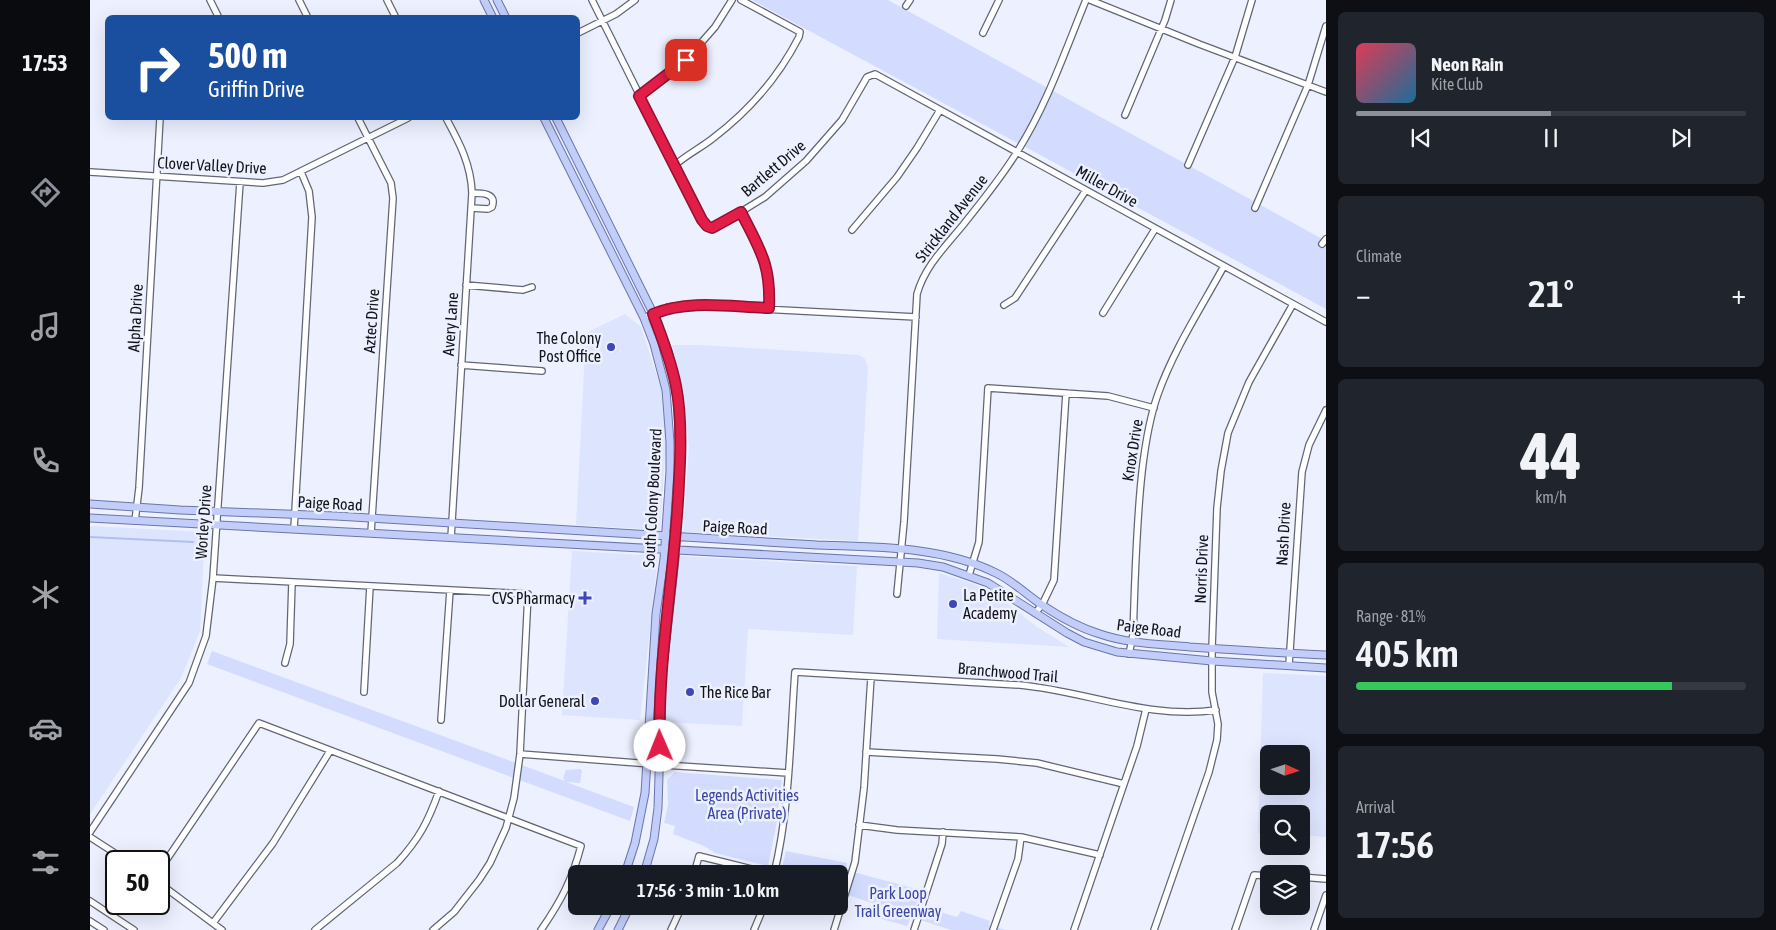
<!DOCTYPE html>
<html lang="en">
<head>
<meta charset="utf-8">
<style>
  body { margin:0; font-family:"Asap Condensed",sans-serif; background:#20242c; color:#f1f3f6; height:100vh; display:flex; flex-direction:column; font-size:19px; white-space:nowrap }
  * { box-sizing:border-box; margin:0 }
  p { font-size:16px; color:#9ea1a6 }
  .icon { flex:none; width:28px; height:28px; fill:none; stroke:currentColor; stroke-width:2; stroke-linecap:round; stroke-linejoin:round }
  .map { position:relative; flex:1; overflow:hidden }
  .drawer { display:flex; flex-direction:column; gap:12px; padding:12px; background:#0d0f14; width:450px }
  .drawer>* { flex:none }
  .guide { position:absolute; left:15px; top:15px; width:475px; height:105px; border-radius:8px; box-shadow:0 5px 20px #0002; background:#1a4fa0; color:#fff; overflow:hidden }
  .needle { width:32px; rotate:93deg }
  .fabs { position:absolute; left:1170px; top:745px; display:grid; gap:10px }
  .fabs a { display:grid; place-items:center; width:50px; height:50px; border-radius:8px; background:#171b24; box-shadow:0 5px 20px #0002; font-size:25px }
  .speed { position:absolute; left:15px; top:850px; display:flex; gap:10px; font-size:25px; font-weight:700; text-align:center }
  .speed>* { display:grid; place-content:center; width:65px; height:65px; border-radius:50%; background:#171b24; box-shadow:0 5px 20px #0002; line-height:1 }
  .speed .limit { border:2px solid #111; border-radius:8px; background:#fff; color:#111 }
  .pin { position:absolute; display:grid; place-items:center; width:42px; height:42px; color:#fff; margin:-21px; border-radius:10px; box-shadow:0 2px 8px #0006 }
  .me { position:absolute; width:55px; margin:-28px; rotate:359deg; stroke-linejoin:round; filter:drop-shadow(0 0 4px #0008) }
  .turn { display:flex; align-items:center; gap:18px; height:105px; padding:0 20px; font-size:22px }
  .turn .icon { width:65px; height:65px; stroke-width:2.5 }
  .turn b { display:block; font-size:35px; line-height:42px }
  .big { font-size:38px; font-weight:600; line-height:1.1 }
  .drawer .card { flex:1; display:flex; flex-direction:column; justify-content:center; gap:8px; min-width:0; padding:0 18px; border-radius:8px; background:#20242c }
  .drawer .dial { align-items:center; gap:0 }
  .dial b { font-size:65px; line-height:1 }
  .song { display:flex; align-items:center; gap:15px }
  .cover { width:60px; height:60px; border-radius:8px; background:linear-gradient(135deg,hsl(350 70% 55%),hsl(200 70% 35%)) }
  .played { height:5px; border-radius:2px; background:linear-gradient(90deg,#8c9099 50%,#363941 50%) }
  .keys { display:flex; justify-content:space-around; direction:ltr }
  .heat { display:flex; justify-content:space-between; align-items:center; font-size:28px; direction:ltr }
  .charge { height:8px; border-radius:4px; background:linear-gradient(90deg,#34c759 81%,#363941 0) }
  .trip { position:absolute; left:478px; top:865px; width:280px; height:50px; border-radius:8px; background:#171b24; box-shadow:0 5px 20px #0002; font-weight:600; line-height:50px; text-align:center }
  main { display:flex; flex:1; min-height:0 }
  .tabs { display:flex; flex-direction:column; width:90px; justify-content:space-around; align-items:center; background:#090b0e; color:#9ea1a6 }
  .tabs .icon { width:35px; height:35px }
  .tabs .current { color:#8c9099 }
  .tabs b { font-size:22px; color:#f1f3f6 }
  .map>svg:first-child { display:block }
  .built { fill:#dde4fd; fill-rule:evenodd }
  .green { fill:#d3dcff }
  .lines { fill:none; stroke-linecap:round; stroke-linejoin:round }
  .stream { stroke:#b1bff3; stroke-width:2 }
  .minor-casing { stroke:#616675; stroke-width:8 }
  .major-casing { stroke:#6a76a9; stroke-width:9 }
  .minor { stroke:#fff; stroke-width:5.5 }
  .major { stroke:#c2cdfa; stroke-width:7 }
  .route-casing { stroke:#92132f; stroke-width:12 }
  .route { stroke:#e11d48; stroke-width:9 }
  .poi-dot { fill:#3c47bb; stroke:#ecf0ff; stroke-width:2 }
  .labels { text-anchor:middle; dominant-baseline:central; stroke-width:5; stroke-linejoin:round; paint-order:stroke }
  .street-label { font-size:16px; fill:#12141a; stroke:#ecf0ff }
  .poi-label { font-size:16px; fill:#12141a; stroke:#ecf0ff; text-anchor:end }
  .park-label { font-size:16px; fill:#3a46a8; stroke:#ecf0ff }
</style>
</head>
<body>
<main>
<nav class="tabs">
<b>17:53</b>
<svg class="icon current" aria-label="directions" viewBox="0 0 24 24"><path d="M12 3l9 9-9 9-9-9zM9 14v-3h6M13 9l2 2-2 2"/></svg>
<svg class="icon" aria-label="music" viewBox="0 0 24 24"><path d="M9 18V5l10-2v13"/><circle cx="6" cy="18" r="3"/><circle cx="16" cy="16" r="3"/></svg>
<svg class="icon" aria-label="phone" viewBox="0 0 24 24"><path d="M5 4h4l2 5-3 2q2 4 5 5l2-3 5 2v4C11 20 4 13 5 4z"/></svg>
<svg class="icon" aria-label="climate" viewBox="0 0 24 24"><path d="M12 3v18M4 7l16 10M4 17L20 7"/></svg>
<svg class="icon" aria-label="car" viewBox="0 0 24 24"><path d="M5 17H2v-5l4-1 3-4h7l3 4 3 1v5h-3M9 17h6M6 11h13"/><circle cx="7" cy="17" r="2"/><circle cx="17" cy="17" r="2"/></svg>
<svg class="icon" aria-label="filters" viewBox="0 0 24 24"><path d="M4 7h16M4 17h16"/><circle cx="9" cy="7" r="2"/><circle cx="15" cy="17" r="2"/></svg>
</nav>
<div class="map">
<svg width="1236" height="930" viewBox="0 0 1236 930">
  <rect width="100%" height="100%" fill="#ecf0ff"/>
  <path class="built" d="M535 314 551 327 571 389 576 442 570 530 486 525 496 333Z
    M582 345H612L769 355 775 359 778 368 768 541 593 532 599 448 594 395Z
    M0 526 115 532 110 631 91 678 0 814Z
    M482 551 568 556 550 720 472 715Z
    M589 556 767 566 763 635 658 629 652 726 573 722Z
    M849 573 884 584 918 604 947 627 979 647 847 639Z
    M1173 673 1236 676V837L1211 835V814H1179V833H1168ZM1179 754H1211V786H1179Z"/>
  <path class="green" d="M662 0H798L1236 241V309Z
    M122 651 475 781 473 778 476 770 490 769 492 770 490 783 476 782 544 807 540 821 117 664Z
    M585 772 692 780 686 827 678 866 625 853 614 846 583 834 585 826 574 823 578 804 577 780Z
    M696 851 757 863 756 870 830 890 826 905 867 917 871 911 900 921 899 925 916 930H861L821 917 817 926 788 918 791 906 749 892V874H695L691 872Z"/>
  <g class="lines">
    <path class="stream" d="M0 537 103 542"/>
    <g class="minor-casing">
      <path id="minor" d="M120 0 129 18
        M209 0 218 18
        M297 0 306 18
        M502 0 612 220 617 226 622 228 628 226 675 197 716 161 752 120 777 77 785 74 1236 322
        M1000 0 1109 44 1236 92
        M816 6 820 0
        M488 33 526 14 545 0
        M893 33 909 0
        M549 95 596 60 625 27 642 0
        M1035 115 1075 20 1081 0
        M268 118 301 183 303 198 281 533
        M356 118C369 142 381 164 382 193L361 538
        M1098 165 1145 57 1162 0
        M584 166C596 155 609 149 622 139 659 111 688 78 709 37L710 32 651 0
        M0 172 173 183 193 180 318 118
        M381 208 398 209 402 207C407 193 392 193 382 193
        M1165 208 1218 85 1236 26
        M651 212C670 250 681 264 679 309
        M762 230 807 177 827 148 850 110
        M1232 244 1236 239
        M376 285 433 290 442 287
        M914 305 925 298 996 190
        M1013 313 1065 229
        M554 318 578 307 595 305 826 317
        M371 365 452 371
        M45 521 49 488 70 118
        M204 529 222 217 219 191 211 172
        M879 575 889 542 898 388 1018 396 1064 408
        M123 578 438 594 430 754 424 798 416 828 400 863 389 880 364 912 343 930
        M807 594 814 522 827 294C835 266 855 247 873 225 892 201 911 178 927 152 957 105 975 51 996 0
        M945 613 952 605 964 580 976 393
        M1039 654 1043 635C1045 581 1046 526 1052 472 1055 446 1059 419 1068 394 1084 349 1111 308 1134 266
        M195 663 200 644 202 582
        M1199 665 1212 472 1219 445 1236 410
        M274 692 280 586
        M351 720 360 590
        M776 752 907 759 947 763 1034 784
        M430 754 574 765 698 773
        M769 825 807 830 931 837 1010 855
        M0 832 99 683 116 636 123 578 150 182
        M0 837 37 861
        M69 871 169 723 491 846C482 880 471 901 451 930
        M604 874 609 856 682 874
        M684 874C700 808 700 739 705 672L930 685C995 691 1060 720 1126 710
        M1211 877 1236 879
        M69 883 132 930
        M0 901 44 930
        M0 921 14 930
        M123 923 183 843 240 751
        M225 930 307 863C329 839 338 822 349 791
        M581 930 592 906
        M664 930 674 906
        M744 930 765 862 774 788 781 677
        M824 930 852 844 853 832
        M903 930 928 859 931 837
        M984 930 1047 746 1056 709
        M1064 930 1119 772 1127 740 1128 724 1122 692V648L1127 508 1131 471 1138 433 1159 382 1203 304
        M1145 930 1164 875 1179 876
        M1224 930 1236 895"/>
    </g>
    <g class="major-casing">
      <path id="major" d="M394 0 403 18
        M407 0 416 18
        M454 118 554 318 564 344 576 390 580 442V471L574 559 566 614 555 793 545 843 535 874
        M466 118 563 313 578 351 587 387 590 457 589 489 585 559 572 677 568 808 564 839 554 874
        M0 504 90 510 246 516 727 545C786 547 852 546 906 573 923 581 937 595 952 605 970 617 990 628 1010 634 1039 644 1069 644 1100 647 1145 650 1190 653 1236 655
        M0 518 828 563 853 567 898 583 977 633 994 642 1027 652 1122 661 1236 668
        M508 930 521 906
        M528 930 540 906"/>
    </g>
    <use href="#minor" class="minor"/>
    <use href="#major" class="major"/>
  </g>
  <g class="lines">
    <g class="route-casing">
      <path id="route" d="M570 746C567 657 586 569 589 481 591 450 592 416 586 386 581 361 572 337 563 314 599 299 641 307 679 308 681 264 670 250 651 212L622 228 617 226 612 220 549 96 596 60"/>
    </g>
    <use href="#route" class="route"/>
  </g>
  <g class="poi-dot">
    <circle cx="521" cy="347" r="5"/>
    <path d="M492.5 590.5h5v5h5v5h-5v5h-5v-5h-5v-5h5z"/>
    <circle cx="863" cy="604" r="5"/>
    <circle cx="600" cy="692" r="5"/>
    <circle cx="505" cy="701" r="5"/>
  </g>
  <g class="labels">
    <g class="street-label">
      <text transform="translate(122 165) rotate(3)">Clover Valley Drive</text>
      <text transform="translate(683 168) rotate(-40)">Bartlett Drive</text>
      <text transform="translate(1017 186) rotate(29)">Miller Drive</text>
      <text transform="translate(861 218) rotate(-52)">Strickland Avenue</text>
      <text transform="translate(45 318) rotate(-87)">Alpha Drive</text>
      <text transform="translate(281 321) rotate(-86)">Aztec Drive</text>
      <text transform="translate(360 324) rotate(-86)">Avery Lane</text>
      <text transform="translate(1042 450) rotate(-81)">Knox Drive</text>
      <text transform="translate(562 498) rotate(-87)">South Colony Boulevard</text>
      <text transform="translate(240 503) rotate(3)">Paige Road</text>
      <text transform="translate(113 522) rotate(-86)">Worley Drive</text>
      <text transform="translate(645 527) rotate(3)">Paige Road</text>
      <text transform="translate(1193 534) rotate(-87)">Nash Drive</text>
      <text transform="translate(1111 569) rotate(-88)">Norris Drive</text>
      <text transform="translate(1059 628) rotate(7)">Paige Road</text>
      <text transform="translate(918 672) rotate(5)">Branchwood Trail</text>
    </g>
    <g class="poi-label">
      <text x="511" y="338">The Colony<tspan x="511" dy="18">Post Office</tspan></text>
      <text x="873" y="595" text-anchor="start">La Petite<tspan x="873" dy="18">Academy</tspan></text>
      <text x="485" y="598">CVS Pharmacy</text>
      <text x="610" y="692" text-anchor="start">The Rice Bar</text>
      <text x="495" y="701">Dollar General</text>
    </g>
    <g class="park-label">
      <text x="657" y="795">Legends Activities<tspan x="657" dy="18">Area (Private)</tspan></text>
      <text x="808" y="893">Park Loop<tspan x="808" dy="18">Trail Greenway</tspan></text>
    </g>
  </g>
</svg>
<div class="fabs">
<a><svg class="needle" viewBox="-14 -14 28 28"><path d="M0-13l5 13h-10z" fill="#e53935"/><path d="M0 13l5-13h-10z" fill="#9ea1a6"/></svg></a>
<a><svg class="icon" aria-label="search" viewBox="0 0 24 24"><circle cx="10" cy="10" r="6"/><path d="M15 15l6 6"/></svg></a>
<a><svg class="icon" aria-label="layers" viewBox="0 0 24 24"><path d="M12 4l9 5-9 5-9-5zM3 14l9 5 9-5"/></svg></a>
</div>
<div class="speed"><div class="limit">50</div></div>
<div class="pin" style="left:596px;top:60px;background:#d93025"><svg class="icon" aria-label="arrive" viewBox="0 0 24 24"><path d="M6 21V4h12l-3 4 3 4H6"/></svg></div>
<svg class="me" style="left:570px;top:746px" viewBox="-20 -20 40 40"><circle r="19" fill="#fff"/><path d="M0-13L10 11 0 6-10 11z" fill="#e11d48"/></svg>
<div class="trip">17:56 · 3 min · 1.0 km</div>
<div class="guide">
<div class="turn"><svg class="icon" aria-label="right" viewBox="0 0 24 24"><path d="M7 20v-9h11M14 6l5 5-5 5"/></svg><div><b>500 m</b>Griffin Drive</div></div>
</div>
</div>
<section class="drawer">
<div class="card">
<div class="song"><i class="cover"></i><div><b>Neon Rain</b><p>Kite Club</p></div></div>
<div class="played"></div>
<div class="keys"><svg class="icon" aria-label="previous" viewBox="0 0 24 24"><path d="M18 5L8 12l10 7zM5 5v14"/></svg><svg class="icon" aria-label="pause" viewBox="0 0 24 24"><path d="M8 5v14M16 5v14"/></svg><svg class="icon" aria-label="next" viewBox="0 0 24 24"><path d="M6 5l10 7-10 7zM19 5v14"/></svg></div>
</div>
<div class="card"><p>Climate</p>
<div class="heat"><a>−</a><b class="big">21°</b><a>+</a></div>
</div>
<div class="card dial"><b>44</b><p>km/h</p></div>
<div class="card"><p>Range · 81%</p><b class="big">405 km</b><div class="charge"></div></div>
<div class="card"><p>Arrival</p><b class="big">17:56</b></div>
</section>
</main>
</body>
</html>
